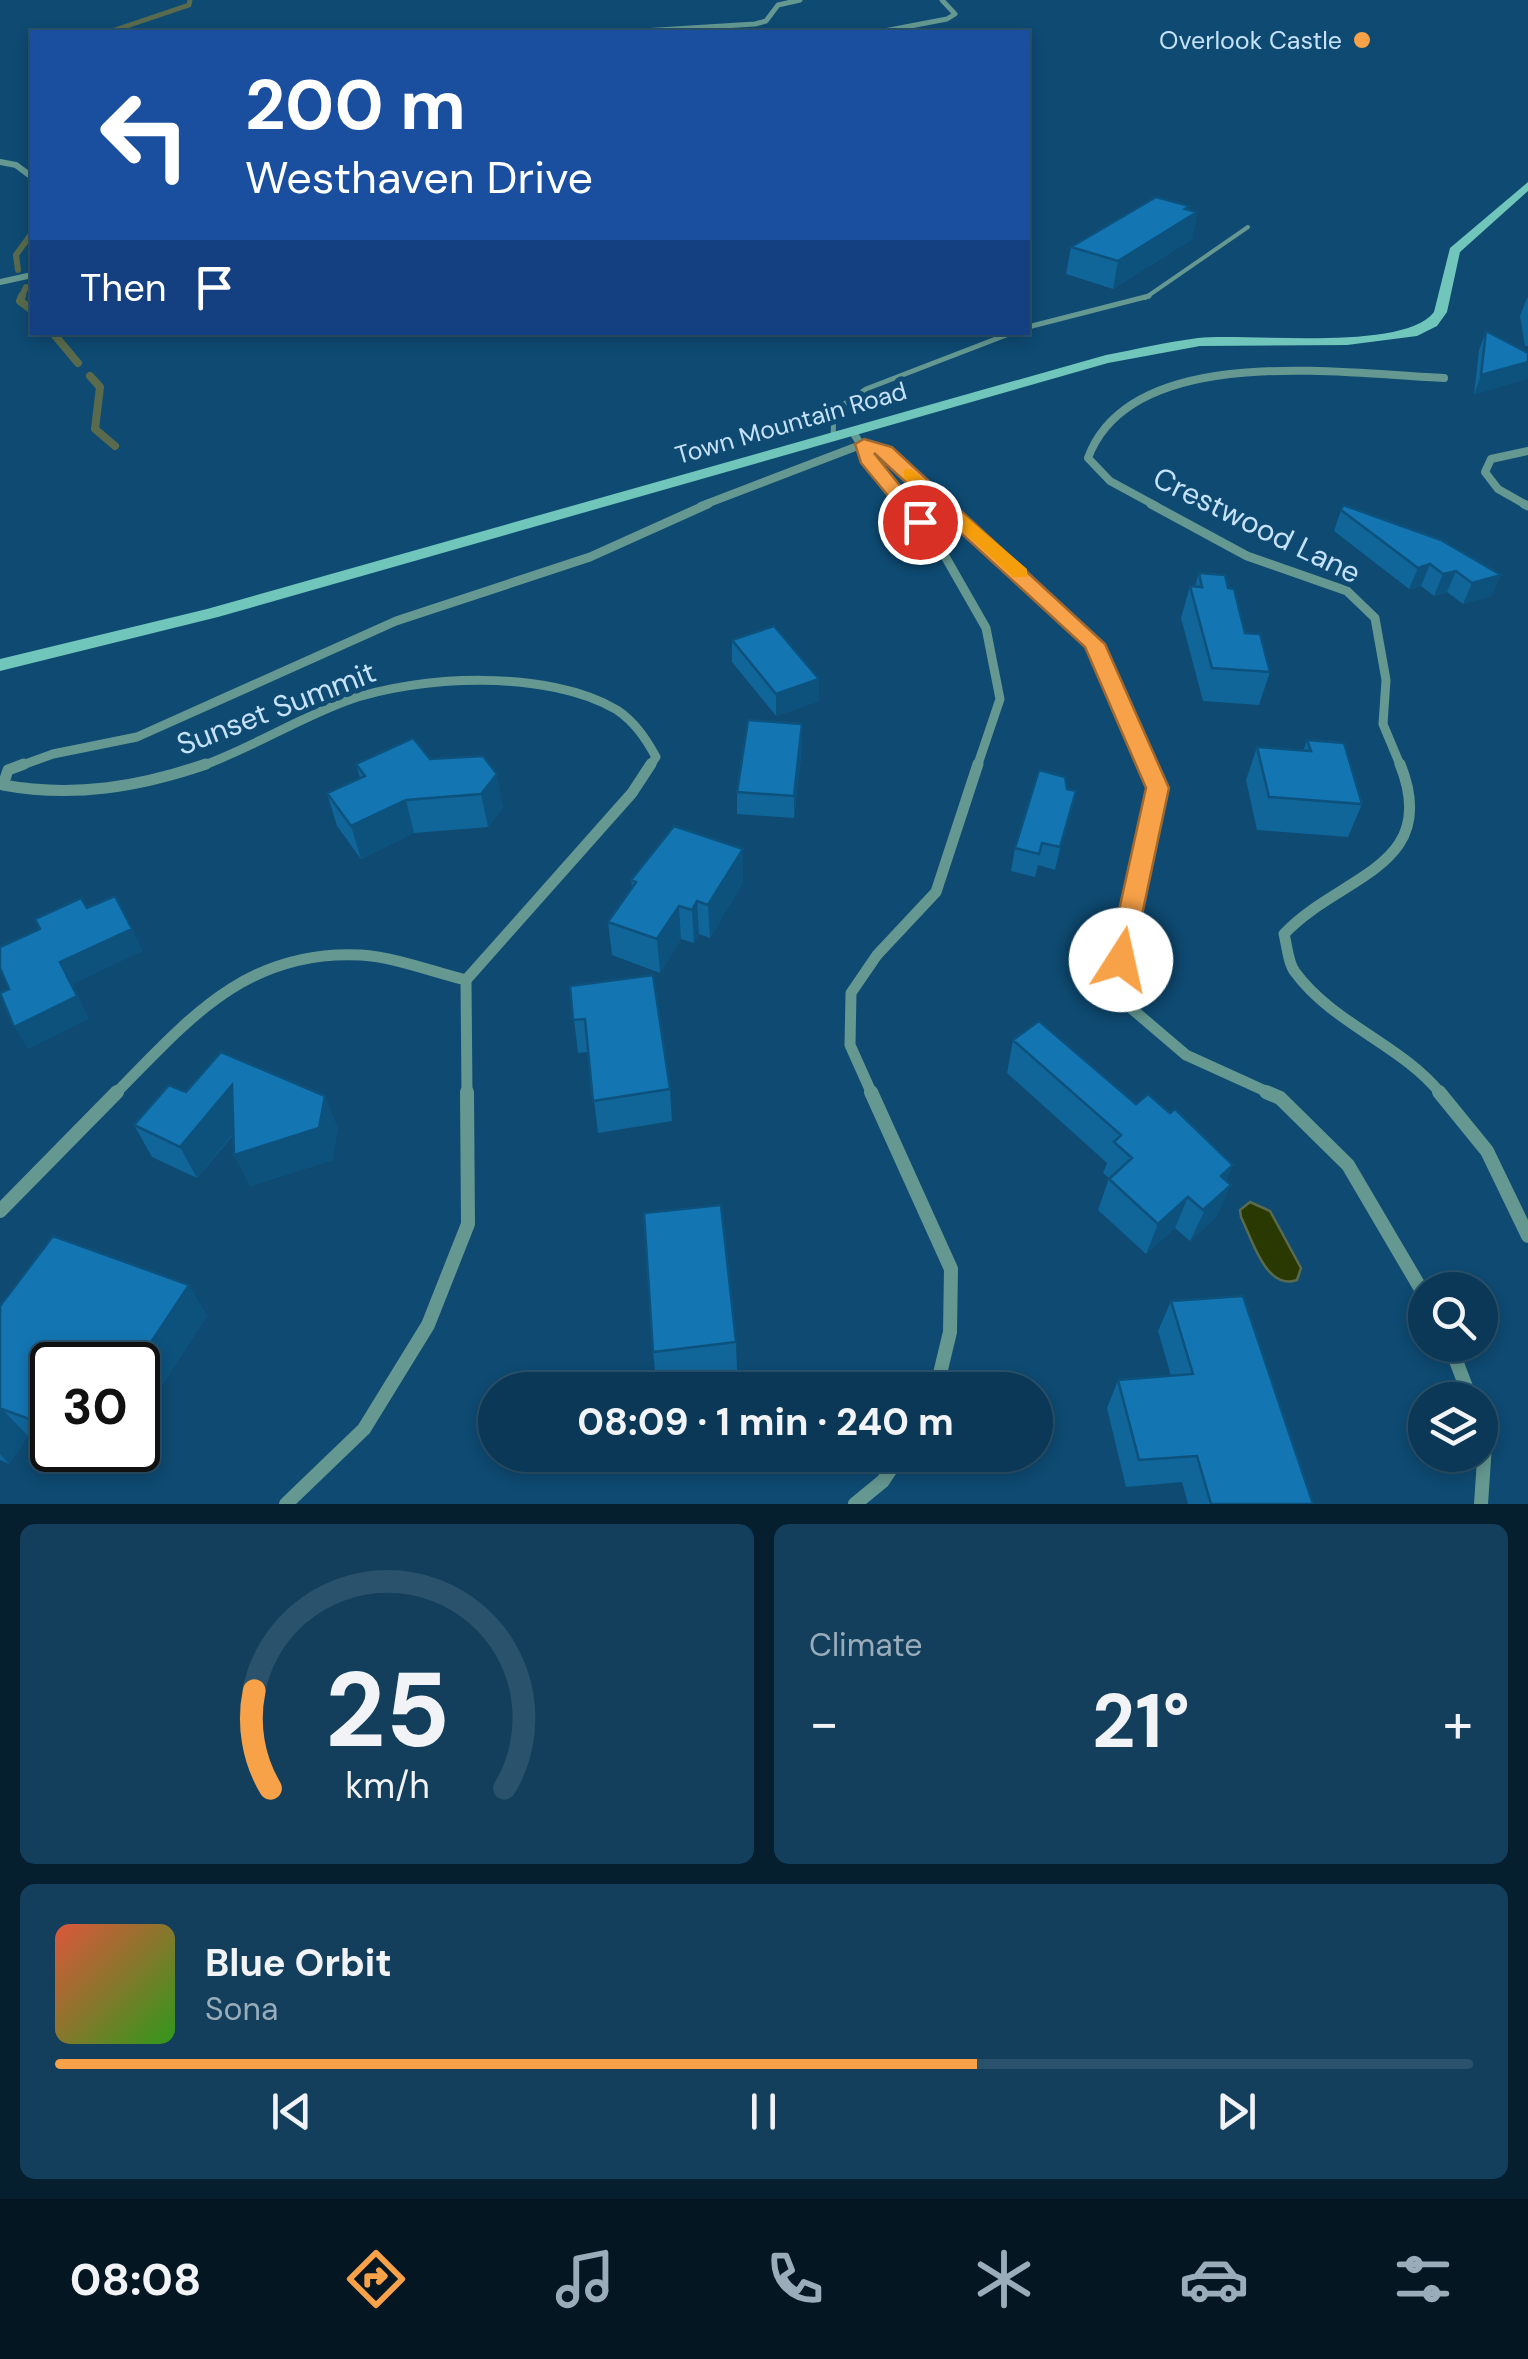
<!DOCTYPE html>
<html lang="en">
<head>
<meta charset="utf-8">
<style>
  body { margin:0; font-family:"DM Sans",sans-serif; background:#133f5c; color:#f1f3f6; height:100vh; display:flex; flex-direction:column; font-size:38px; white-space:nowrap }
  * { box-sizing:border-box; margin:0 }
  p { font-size:32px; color:#99acb9 }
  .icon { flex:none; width:55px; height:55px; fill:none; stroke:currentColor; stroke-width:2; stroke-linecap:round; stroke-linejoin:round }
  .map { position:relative; height:1504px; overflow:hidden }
  .drawer { display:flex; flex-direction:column; gap:20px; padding:20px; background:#061f2f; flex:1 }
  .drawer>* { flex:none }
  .hud { position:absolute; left:30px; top:30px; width:1000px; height:305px; border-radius:0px; box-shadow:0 5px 15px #0003,0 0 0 2px #2a526c; background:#1a4fa0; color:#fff; overflow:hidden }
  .controls { position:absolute; left:1408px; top:1272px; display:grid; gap:20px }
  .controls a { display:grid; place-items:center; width:90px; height:90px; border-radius:50%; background:#0a3856; box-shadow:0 5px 15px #0003,0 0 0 2px #2a526c; font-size:50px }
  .speed { position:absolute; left:30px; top:1342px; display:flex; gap:20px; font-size:50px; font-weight:700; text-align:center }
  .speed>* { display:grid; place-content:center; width:130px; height:130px; border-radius:50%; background:#0a3856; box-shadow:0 5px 15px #0003,0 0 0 2px #2a526c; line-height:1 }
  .speed .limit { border:5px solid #111; border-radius:15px; background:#fff; color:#111 }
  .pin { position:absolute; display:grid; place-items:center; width:85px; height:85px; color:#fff; margin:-42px; border:5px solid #fff; border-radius:50%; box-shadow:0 2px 10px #0007 }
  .me { position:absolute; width:110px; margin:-55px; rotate:10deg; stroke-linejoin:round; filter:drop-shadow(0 0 8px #0008) }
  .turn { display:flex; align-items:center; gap:35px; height:210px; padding:0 50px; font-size:45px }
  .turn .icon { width:130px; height:130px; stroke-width:2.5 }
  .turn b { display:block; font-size:70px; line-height:85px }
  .then { display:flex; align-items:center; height:95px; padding:0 50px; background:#0003; gap:20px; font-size:38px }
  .big { font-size:75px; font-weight:700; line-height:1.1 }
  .drawer .tile { flex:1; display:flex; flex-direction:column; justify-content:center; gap:15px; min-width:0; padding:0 35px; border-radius:15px; background:#133f5c }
  .drawer .dial { align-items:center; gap:0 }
  .dial svg { height:260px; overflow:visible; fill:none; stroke:#2a526c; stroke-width:7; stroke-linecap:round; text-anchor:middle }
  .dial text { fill:#f1f3f6; stroke:none }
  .song { display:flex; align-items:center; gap:30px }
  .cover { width:120px; height:120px; border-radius:15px; background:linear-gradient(135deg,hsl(10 70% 55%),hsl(110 70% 35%)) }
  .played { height:10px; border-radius:5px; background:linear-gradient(90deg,#f7a148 65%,#2a526c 65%) }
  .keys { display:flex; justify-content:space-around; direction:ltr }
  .heat { display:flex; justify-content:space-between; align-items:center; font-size:55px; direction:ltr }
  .drawer .tiles { flex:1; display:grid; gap:20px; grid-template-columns:1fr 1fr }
  .tile:last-child { grid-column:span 2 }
  .trip { position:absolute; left:478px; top:1372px; width:575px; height:100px; border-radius:50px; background:#0a3856; box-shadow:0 5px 15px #0003,0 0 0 2px #2a526c; font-weight:700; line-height:100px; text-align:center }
  .tabs { display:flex; height:160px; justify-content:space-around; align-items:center; background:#041622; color:#99acb9 }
  .tabs .icon { width:70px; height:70px }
  .tabs .on { color:#f7a148 }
  .tabs b { font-size:45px; color:#f1f3f6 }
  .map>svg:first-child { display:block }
  .water { fill:#2a3802; stroke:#596b4c; stroke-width:2.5 }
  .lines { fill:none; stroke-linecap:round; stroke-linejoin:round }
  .stream-far2 { stroke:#596b4c; stroke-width:5 }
  .stream-far1 { stroke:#596b4c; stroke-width:6 }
  .stream { stroke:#596b4c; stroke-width:8 }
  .service-far1 { stroke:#649890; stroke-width:4 }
  .service { stroke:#649890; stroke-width:5 }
  .minor-far5 { stroke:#649890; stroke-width:5 }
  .minor-far4 { stroke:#649890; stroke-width:6 }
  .minor-far3 { stroke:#649890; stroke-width:8 }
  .minor-far2 { stroke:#649890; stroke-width:9 }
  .minor-far1 { stroke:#649890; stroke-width:11 }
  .minor { stroke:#649890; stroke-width:14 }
  .secondary { fill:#70c6ba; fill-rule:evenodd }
  .wall { fill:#106599 }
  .shaded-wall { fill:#0d527d }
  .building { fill:#1375b2; stroke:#0d527d; stroke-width:2.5 }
  .route { fill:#f7a148; stroke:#a1692f; stroke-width:2.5 }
  .slow { fill:#f59e0b }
  .poi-dot { fill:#f7a148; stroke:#0e4a72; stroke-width:4 }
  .labels { text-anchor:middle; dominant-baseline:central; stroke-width:10; stroke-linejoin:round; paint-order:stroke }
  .far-poi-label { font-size:25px; fill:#c6e2fa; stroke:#0e4a72; text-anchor:end }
  .far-street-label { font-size:25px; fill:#c6e2fa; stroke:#0e4a72 }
  .street-label { font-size:30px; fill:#c6e2fa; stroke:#0e4a72 }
</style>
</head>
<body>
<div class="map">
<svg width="1528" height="1504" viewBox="0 0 1528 1504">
  <rect width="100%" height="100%" fill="#0e4a72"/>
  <path class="water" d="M1250 1202 1270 1211 1301 1268 1297 1280C1266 1291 1252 1239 1241 1217L1240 1210Z"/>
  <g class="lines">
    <path class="stream-far2" d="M109 32 189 5 190 0"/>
    <path class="stream-far1" d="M18 270 16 255 32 233
      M21 298 26 287"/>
    <path class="stream" d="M22 296 20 301 32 310
      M52 332 78 363
      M90 376 100 387 95 429 115 446"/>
    <path class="service-far1" d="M1145 298 1248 227"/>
    <path class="service" d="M1028 327 1149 296
      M833 438 834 411 866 389 1014 332"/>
    <path class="minor-far5" d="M626 32 755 24 766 21 778 5 800 0
      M879 32 947 19 955 14 942 0"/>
    <path class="minor-far4" d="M0 162 16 165 32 177
      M0 282 32 275"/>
    <path class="minor-far3" d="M853 432 882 480 905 506
      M1528 451 1491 459 1485 472 1498 489 1528 506
      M701 506 863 444 886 451 945 506
      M1156 506 1110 481 1088 458C1131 341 1345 374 1444 378"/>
    <path class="minor-far2" d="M903 504 938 544 986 628 1000 699 977 767
      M943 504 1095 645 1149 767
      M1151 504 1247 556 1347 591 1375 618 1386 680 1383 724 1401 767
      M1524 504 1528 506
      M17 767 53 754 137 737 396 621 590 557 708 504
      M199 767C250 749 295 720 346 701 419 675 548 669 617 710 635 722 646 739 656 757L649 767"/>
    <path class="minor-far1" d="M24 764 8 770 3 785C73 798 139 787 206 764
      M1148 764 1158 788 1136 878 1118 997 1186 1055 1272 1094
      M1400 764C1442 868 1339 875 1284 934 1287 945 1288 963 1295 972 1333 1024 1402 1045 1441 1094
      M115 1094C188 1020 246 949 361 955 395 957 433 972 466 980
      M467 1094 466 980 632 793 651 764
      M872 1094 850 1045 851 993 877 955 936 892 978 764"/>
    <path class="minor" d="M871 1092 951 1269 950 1332 936 1390
      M1266 1092 1280 1098 1348 1165 1425 1296
      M1439 1092 1487 1151 1528 1236
      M0 1211 117 1092
      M1450 1345 1471 1400
      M1480 1429 1485 1445 1481 1504
      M286 1504 364 1429 428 1325 468 1224 467 1092
      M855 1504 883 1481 900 1455"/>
    <path class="secondary" d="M1528 182V191L1460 252 1447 312 1437 326 1417 336 1347 345 1200 346 1108 363 218 617 0 671V659L207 609 1106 355C1137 349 1167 342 1198 338 1249 333 1404 352 1434 312L1450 248Z"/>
  </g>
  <path class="wall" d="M1189 206 1188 210 1197 212 1192 239 1113 289 1066 274 1071 247Z
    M1527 298H1528V346H1525L1520 316Z
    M1486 331 1528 353 1474 395 1479 350Z
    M1341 510 1441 540 1492 596 1463 604 1447 592 1434 596 1421 586 1409 589 1334 531Z
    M1199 573 1228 588 1245 633 1270 672 1259 705 1203 701 1181 618 1190 586H1195Z
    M732 640 819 679V701L776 716 732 662Z
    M1307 740 1362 804 1348 837 1257 830 1246 780 1257 747 1303 751Z
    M802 746 794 818 737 814V792Z
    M430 759 503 807 488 827 414 833 361 859 337 826 327 793 360 778 356 764Z
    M1067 789 1076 791 1055 870 1038 865 1035 877 1011 871 1015 848Z
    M743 849V882L710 938 699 934 694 943 681 939 660 973 612 955 608 922 632 887 631 880Z
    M570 986 670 1089 672 1121 598 1133 588 1052 578 1053Z
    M1013 1040 1136 1104 1233 1165 1226 1180 1217 1216 1190 1241 1175 1228 1146 1254 1098 1210 1109 1178 1103 1173 1107 1163 1007 1073Z
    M186 1092 338 1128 332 1160 250 1186 234 1134 197 1178 152 1157 134 1125Z
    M1171 1301 1313 1504H1188L1182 1482 1126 1487 1107 1408 1118 1380 1171 1376 1158 1331Z
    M0 1306 207 1315 138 1423V1365H52V1445L28 1436 9 1464 0 1460Z
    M736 1342 737 1371 656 1381 653 1352Z"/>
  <path class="shaded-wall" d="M1189 206 1186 219 1197 212 1192 239 1113 289 1118 261Z
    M1528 362V379L1474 395 1481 375Z
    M1430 564 1421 586 1409 589 1418 568Z
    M1456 571 1447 592 1434 596 1443 574Z
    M1501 575 1492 596 1463 604 1472 583Z
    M819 679V701L776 716V694Z
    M802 724V746L794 818V796Z
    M497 774 503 807 488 827 481 794Z
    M1076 791 1071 814 1055 870 1060 847Z
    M406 800 414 833 361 859 351 826Z
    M743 849V882L710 938 708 905Z
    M697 901 699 934 694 943 692 910Z
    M679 906 681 939 660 973 657 939Z
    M132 929 143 951 73 984 89 1019 28 1049 14 1027 60 962Z
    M232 1085 247 1117 197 1178 180 1147Z
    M325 1096 338 1128 332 1160 250 1186 234 1155Z
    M1233 1165 1219 1196 1231 1185 1217 1216 1190 1241 1221 1176Z
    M1188 1197 1175 1228 1146 1254 1158 1224Z
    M189 1285 207 1315 138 1423V1365H136Z
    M52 1405V1437L40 1423Z
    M2 1409 28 1436 9 1464 0 1454V1412Z"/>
  <path class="building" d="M1156 197 1189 206 1185 209 1197 212 1118 261 1071 247Z
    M1486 331 1528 353V362L1481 375Z
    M1343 505 1441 540 1501 575 1472 583 1456 571 1443 574 1430 564 1418 568 1341 510Z
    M1199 573 1225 575 1228 588 1234 589 1245 633 1260 634 1270 672 1212 668 1190 586 1202 587Z
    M774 626 819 679 776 694 732 640Z
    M748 720 802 724 794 796 737 792Z
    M413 738 430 759 483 756 497 774 481 794 406 800 351 826 327 793 365 776 356 764Z
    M1307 740 1344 743 1362 804 1269 797 1257 747 1311 751Z
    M1039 770 1065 777 1067 789 1076 791 1060 847 1042 843 1039 854 1015 848Z
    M674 826 743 849 708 905 697 901 692 910 679 906 657 939 608 922 636 882 631 880Z
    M115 896 132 929 60 962 77 996 14 1027 0 993 9 989 0 968V947L40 929 35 919 81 898 87 908Z
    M653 975 670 1089 593 1101 585 1019 573 1020 570 986Z
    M1039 1021 1136 1104 1148 1094 1170 1113 1175 1109 1233 1165 1221 1176 1231 1185 1203 1210 1188 1197 1158 1224 1109 1179 1132 1158 1114 1142 1121 1135 1013 1040Z
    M221 1052 325 1096 319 1128 234 1155 232 1085 180 1147 134 1125 169 1085 186 1092Z
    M721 1205 736 1342 653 1352 644 1213Z
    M53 1236 189 1285 136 1365H52V1405L40 1423 2 1409 0 1412V1306Z
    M1243 1296 1313 1504H1211L1197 1456 1139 1460 1118 1380 1193 1374 1171 1301Z"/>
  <path class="route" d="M864 439 892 447 1105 644 1169 788 1131 967H1112L1108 960 1146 788 1085 647 874 453 929 522 913 526 861 463 855 444Z"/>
  <path class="slow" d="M911 469 1027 569V577H1013L904 478V470Z"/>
  <circle class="poi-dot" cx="1362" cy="40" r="10"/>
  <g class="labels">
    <g class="far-poi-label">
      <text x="1342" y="40">Overlook Castle</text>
    </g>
    <g class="far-street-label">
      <text transform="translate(791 423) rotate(-16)">Town Mountain Road</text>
    </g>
    <g class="street-label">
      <text transform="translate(1257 525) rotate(26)">Crestwood Lane</text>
      <text transform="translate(276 708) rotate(-21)">Sunset Summit</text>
    </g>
  </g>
</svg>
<div class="controls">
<a><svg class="icon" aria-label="search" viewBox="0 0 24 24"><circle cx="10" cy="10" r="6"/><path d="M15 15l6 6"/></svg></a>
<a><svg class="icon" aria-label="layers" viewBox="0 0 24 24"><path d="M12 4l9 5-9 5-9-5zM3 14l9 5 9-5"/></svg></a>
</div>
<div class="speed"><div class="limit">30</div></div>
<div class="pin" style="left:920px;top:522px;background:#d93025"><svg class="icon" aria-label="arrive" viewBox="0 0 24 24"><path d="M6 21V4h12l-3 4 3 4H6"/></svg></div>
<svg class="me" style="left:1121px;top:960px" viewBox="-20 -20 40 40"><circle r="19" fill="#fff"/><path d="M0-13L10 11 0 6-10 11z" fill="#f7a148"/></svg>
<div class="trip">08:09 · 1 min · 240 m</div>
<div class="hud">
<div class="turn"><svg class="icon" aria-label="left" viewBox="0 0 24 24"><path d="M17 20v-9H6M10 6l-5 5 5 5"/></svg><div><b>200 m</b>Westhaven Drive</div></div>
<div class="then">Then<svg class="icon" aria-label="arrive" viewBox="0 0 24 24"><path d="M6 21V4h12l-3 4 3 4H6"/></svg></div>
</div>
</div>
<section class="drawer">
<div class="tiles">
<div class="tile dial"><svg viewBox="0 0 100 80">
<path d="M14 69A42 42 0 1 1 86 69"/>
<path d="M14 69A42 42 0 0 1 9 39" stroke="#f7a148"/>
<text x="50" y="56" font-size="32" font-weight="700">25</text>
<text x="50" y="72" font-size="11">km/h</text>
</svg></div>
<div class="tile"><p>Climate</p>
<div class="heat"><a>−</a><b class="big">21°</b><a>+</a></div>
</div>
<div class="tile">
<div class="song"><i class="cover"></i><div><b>Blue Orbit</b><p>Sona</p></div></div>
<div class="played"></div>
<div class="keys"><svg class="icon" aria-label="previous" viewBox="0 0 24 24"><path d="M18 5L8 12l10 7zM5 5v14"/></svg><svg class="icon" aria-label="pause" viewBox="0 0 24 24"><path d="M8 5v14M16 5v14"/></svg><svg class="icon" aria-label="next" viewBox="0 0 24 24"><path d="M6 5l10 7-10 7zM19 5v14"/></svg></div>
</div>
</div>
</section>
<nav class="tabs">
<b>08:08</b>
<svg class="icon on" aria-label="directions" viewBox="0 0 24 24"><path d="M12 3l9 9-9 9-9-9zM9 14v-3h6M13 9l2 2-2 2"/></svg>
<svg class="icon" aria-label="music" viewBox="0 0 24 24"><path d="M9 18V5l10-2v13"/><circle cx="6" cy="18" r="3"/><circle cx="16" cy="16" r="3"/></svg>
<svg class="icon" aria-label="phone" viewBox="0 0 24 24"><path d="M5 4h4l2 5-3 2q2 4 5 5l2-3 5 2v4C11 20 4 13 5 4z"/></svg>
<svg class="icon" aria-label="climate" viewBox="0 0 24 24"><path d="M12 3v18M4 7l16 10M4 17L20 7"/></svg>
<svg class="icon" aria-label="car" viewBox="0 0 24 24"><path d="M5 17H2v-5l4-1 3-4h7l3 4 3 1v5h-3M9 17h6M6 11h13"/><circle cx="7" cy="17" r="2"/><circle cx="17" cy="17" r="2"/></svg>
<svg class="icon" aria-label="filters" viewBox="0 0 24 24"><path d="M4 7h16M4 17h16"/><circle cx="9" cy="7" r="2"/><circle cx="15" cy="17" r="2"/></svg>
</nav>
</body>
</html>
